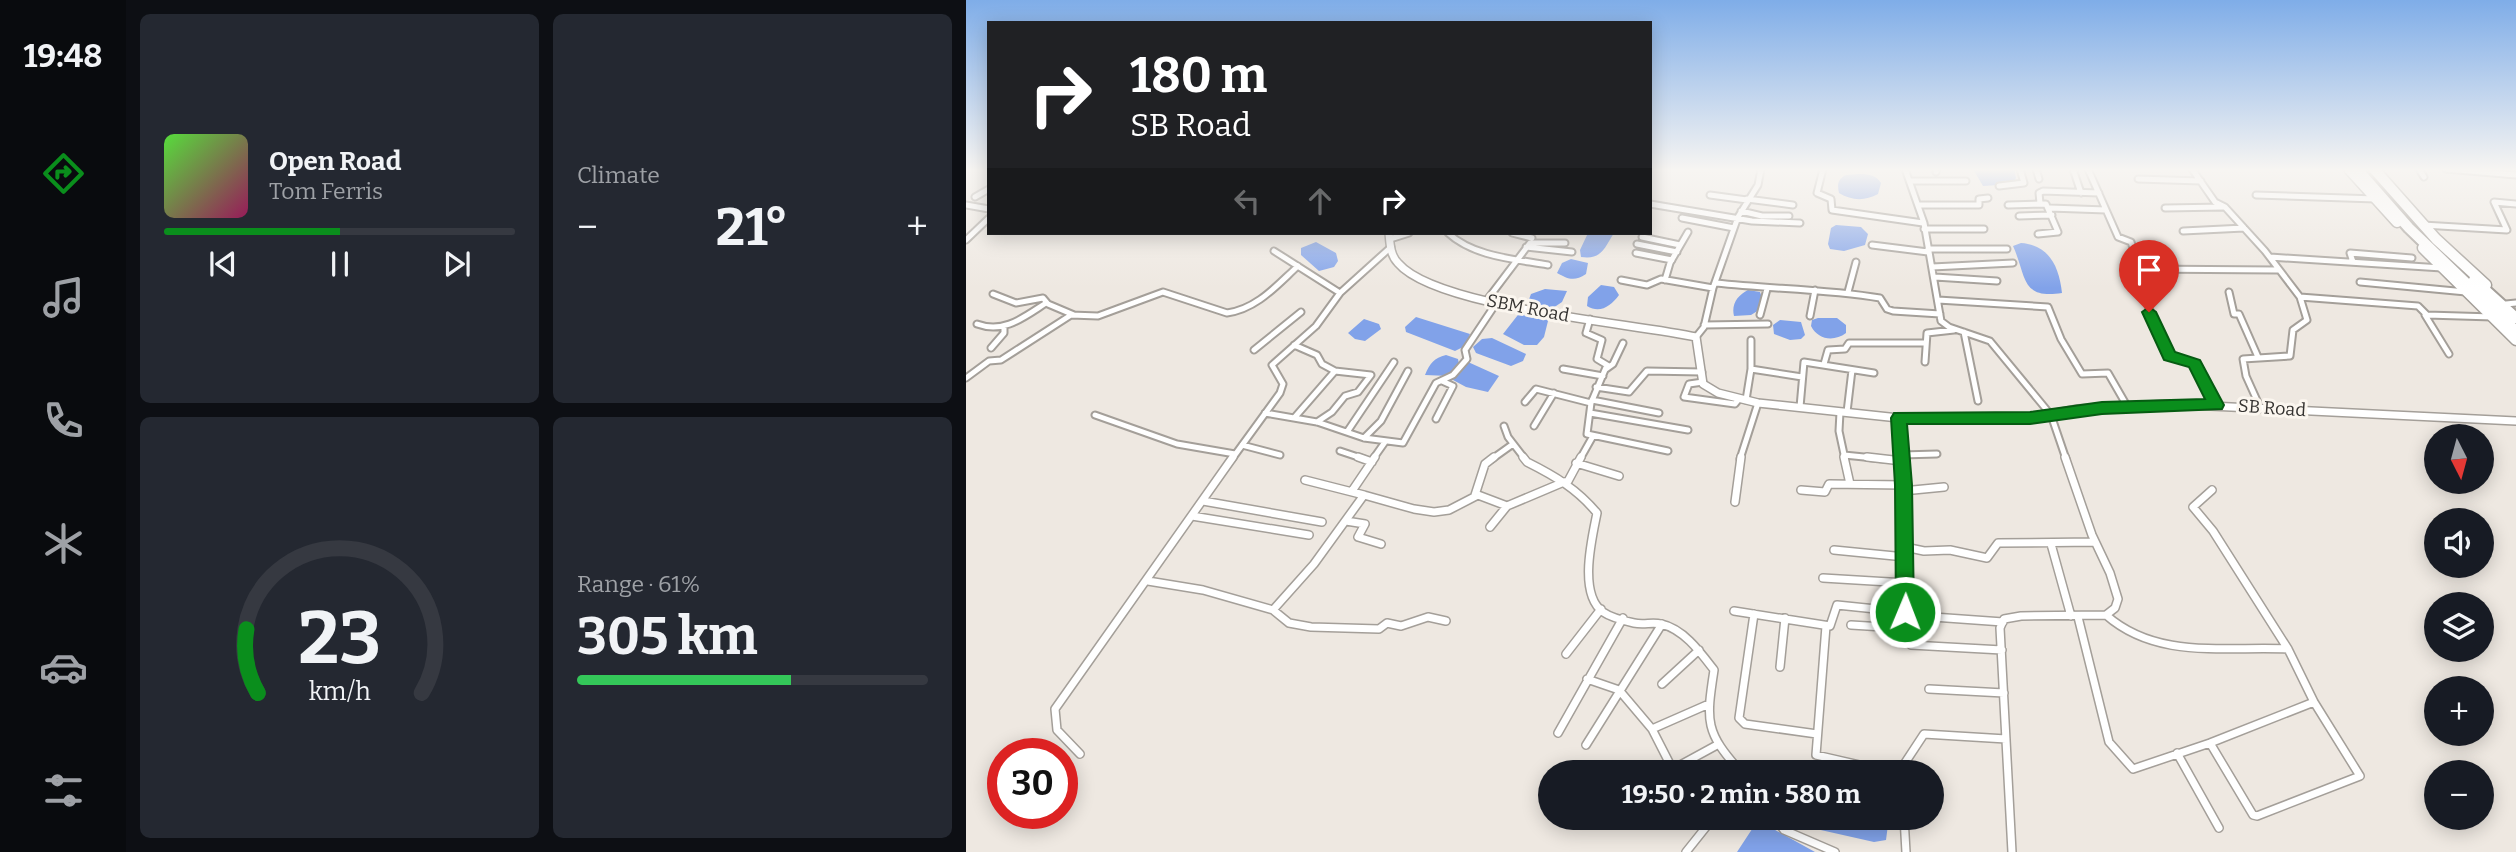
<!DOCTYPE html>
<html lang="en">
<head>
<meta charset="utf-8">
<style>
  body { margin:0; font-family:Bitter,serif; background:#242831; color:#f1f3f6; height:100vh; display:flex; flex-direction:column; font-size:26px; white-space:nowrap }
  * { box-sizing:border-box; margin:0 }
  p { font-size:23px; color:#9ea1a6 }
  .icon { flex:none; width:38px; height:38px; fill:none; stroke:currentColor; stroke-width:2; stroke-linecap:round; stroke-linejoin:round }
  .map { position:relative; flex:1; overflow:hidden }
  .details { display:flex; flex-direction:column; gap:14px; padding:14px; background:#0d0f14; width:840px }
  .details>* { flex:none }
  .hud { position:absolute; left:21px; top:21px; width:665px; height:214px; border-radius:0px; box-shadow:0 4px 18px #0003; background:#202124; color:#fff; overflow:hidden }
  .needle { width:46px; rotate:174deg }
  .buttons { position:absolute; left:1458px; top:424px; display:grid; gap:14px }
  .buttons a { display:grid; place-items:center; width:70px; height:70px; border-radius:50%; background:#171b24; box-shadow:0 4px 18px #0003; font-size:35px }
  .speed { position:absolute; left:21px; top:738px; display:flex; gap:14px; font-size:35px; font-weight:700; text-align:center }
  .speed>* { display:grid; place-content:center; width:91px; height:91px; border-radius:50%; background:#171b24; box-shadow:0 4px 18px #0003; line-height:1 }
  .speed .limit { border:10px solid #d22; background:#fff; color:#111 }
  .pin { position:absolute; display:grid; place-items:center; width:60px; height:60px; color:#fff; margin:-72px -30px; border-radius:50% 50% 50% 0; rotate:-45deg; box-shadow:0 0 7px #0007 }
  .pin .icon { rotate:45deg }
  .me { position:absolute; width:77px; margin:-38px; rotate:1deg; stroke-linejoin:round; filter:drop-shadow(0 0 5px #0008) }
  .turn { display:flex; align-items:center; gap:24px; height:147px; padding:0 28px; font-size:32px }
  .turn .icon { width:91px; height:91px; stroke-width:2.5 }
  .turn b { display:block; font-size:49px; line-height:60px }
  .lanes { display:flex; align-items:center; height:66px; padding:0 28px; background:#0003; justify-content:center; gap:35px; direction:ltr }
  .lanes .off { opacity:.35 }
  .big { font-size:52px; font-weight:700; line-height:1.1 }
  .details .tile { flex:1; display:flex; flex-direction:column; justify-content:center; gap:10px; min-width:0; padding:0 24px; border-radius:10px; background:#242831 }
  .details .dial { align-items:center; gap:0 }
  .dial svg { height:182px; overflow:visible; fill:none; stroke:#363941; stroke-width:7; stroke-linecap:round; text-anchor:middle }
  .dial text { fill:#f1f3f6; stroke:none }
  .song { display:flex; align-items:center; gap:21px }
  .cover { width:84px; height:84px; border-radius:10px; background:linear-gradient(135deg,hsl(110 70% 55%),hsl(330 70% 35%)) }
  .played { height:7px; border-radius:4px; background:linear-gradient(90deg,#0a8e1c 50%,#363941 50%) }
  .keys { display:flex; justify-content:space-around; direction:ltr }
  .heat { display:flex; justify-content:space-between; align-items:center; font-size:38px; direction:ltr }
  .charge { height:10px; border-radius:5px; background:linear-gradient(90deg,#34c759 61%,#363941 0) }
  .details .tiles { flex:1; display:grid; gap:14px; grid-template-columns:repeat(2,1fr) }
  .trip { position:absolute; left:572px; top:760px; width:406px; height:70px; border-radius:35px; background:#171b24; box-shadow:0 4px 18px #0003; font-weight:700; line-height:70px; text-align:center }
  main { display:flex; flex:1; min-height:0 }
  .tab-bar { display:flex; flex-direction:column; width:126px; justify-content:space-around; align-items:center; background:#090b0e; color:#9ea1a6 }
  .tab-bar .icon { width:49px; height:49px }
  .tab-bar .active { color:#0a8e1c }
  .tab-bar b { font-size:32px; color:#f1f3f6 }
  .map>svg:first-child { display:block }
  .water { fill:#81a2e9 }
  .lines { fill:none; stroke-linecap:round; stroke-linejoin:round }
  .minor-far1-casing { stroke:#a49f99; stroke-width:9 }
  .minor-casing { stroke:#a49f99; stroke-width:10 }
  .tertiary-casing { stroke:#a49f99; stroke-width:10 }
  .trunk-casing { stroke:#a49f99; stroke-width:13 }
  .motorway-casing { stroke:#a49f99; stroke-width:14 }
  .minor-far1 { stroke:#fff; stroke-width:5 }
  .minor { stroke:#fff; stroke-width:7 }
  .tertiary { stroke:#fff; stroke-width:7 }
  .trunk { stroke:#fff; stroke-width:10 }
  .motorway { stroke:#fff; stroke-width:10 }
  .route { fill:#0a8e1c; stroke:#065c12; stroke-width:2 }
  .labels { text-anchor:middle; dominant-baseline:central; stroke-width:6; stroke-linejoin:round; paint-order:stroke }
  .street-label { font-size:18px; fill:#343230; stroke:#fbf6ef }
</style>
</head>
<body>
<main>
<nav class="tab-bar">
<b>19:48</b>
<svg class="icon active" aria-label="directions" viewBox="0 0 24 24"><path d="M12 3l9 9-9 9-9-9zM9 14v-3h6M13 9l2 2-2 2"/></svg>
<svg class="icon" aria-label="music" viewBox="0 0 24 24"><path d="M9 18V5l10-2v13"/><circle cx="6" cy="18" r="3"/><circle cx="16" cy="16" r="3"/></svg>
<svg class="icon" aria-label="phone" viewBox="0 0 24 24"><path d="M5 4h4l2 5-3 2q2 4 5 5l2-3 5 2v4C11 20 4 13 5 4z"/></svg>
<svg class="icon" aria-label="climate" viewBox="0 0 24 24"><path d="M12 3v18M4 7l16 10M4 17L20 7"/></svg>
<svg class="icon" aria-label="car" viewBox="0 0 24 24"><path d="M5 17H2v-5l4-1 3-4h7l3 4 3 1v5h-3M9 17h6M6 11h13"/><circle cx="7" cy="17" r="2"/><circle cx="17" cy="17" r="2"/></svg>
<svg class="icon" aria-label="filters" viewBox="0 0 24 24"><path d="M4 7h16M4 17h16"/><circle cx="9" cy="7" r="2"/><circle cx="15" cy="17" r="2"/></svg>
</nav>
<section class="details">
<div class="tiles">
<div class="tile">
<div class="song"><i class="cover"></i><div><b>Open Road</b><p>Tom Ferris</p></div></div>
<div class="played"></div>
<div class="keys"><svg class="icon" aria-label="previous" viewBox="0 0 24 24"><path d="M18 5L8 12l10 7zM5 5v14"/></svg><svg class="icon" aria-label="pause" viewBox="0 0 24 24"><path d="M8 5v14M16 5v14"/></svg><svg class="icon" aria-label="next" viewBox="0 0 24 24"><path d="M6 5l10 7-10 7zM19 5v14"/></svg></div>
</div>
<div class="tile"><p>Climate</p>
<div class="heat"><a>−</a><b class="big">21°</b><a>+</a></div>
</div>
<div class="tile dial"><svg viewBox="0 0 100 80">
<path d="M14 69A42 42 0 1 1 86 69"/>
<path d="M14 69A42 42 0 0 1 9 41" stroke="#0a8e1c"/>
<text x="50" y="56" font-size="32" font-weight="700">23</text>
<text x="50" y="72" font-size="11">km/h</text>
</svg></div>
<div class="tile"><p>Range · 61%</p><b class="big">305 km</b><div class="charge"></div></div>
</div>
</section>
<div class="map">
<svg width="1550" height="852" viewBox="0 0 1550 852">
  <rect width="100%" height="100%" fill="#eee8e1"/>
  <path class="water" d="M1007 169H1048L1050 178 1047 184 1017 186Z
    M880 175C892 174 908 171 915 183L912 194C899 201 886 201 873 193 871 184 872 179 880 175Z
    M870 225 895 227 902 234 899 245 878 251 864 249 862 244 865 228Z
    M622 233H648C638 249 635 260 615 257L614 250Z
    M350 242 370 253 372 261 368 267 353 271 335 255V248Z
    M1055 243C1083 245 1093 266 1096 293 1054 299 1061 277 1047 246Z
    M605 259 622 263 620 274C608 282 602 279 591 273L596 263Z
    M635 285 648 287 653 295C645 306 634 314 621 306L622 297Z
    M579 289 601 291 596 302 587 308 572 307 562 302 565 294Z
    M782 290 794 292 796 298 793 310 785 315 768 316C765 304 772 295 782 290Z
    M555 311 574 314 582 321 578 337 571 345H558L537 334Z
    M450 317 504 334 499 346 489 351 440 332 439 327Z
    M852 318H871L880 325V333C868 342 852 340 845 326L846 320Z
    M398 319 413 324 415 329 399 341 389 339 382 333Z
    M814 320 835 322 839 335 835 339 824 340 808 334 807 325Z
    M526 338 560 354 557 361 545 366 510 353 507 347 516 339Z
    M480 355 492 359 493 364 483 376 459 375C464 363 468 358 480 355Z
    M502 362 533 376 522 392 500 387 487 380 489 372Z
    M794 817 802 826 849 852H771Z
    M831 817H923L920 840 908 842 837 826Z"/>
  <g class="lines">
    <g class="minor-far1-casing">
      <path id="minor-far1" d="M857 169 851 193 865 199 866 210 957 223
        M939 169 958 223 975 321 983 327 1024 341 1085 415 1100 459
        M970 169V172
        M1070 169 1073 179
        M1107 169 1115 193
        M1122 169 1152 237 1165 242 1173 266 1170 277 1203 356 1228 364 1250 405
        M1226 169 1249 202 1259 207 1299 251 1334 297 1341 320 1327 330 1324 356 1277 359 1280 376 1294 407
        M1453 169 1458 177
        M1480 169 1550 175
        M1172 179 1235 181
        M945 181H1000
        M1033 186 1058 183 1054 169
        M744 195 781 200
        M1290 195 1410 199
        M9 197 23 189
        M781 199 827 205
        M1074 203 1073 193 1077 191 1133 193
        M684 204 786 221 834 223
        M0 205 23 209
        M953 205H1013V199L1022 198
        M1042 205 1080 204 1092 232 1072 234
        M1084 208 1140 210
        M1199 208 1257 207
        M775 211 796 216H823
        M1053 216 1086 215
        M716 218 768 228
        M1457 225 1541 230 1528 202 1550 204
        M958 229H1018
        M1217 231 1278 228
        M482 233C508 257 549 259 582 265
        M546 233 566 238
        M676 237 714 245
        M424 239 443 233
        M0 240 23 218
        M671 244 711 252
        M906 245 962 252
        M560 247 606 252
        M962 249H1041
        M308 251 374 293
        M670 253 706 260
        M1304 257 1476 268
        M1387 262 1384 253 1446 258
        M966 267 1047 263
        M1173 269 1312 270
        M969 277 1031 281
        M655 280 681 285 695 279 747 288
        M699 280 704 263 722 232
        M1394 282 1500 292
        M750 283C805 289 860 289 914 298L921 309 927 311 974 314
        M882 292 890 262
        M1263 292 1268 314H1273L1292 357
        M27 294 50 303 77 298 82 304 108 315
        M1334 297 1452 306 1461 315 1527 317
        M521 300 564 243H599
        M972 300 1082 307 1095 339 1116 374 1142 373 1161 406
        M1540 304 1550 303
        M794 315 801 289
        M1459 315 1483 354
        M844 316 849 290
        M624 319 620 333 636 340 631 359 641 365 625 403 621 434 702 451
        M11 324C38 334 58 317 80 303
        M738 325 802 324
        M998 332 1012 401
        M730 337 738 327 747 288 772 217 792 185 795 169
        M328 345 351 355 356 364 369 371 405 375 392 392 379 396 366 412 351 422
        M25 348 38 333V328
        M288 350 335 312
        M959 362 961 333 988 330
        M858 364 862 350 879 349 883 343H960
        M597 369 637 376
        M640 369 647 364 657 343
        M785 369 836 377
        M0 378 23 361 35 360 105 315 132 316 197 292 261 313C291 309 311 285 332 266
        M737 382 723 384 718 397 769 404 773 399
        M630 387 663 392 681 371 736 372
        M626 400 693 413
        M780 400 785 369V340
        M559 402 570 389 625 403
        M834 407 838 362 908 373
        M874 412 873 431 879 459
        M881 412 886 370
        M299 413 351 422 398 438 437 443 470 383 487 375 501 359 499 350 531 302
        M624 413 722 430
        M129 415 211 444 269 454
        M329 417 369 371
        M933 418 936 459
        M470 419 487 386 476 381
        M538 426 542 437 559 459
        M568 426 588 393
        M381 432 428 362
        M398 438 415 421 442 371
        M276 445 314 455
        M374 451 398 459
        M878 455 918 459
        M935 455 971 454
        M266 459 314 393 317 384 306 365 350 326 374 293 425 247
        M407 459 419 442
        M526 459 547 444
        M614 459 627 436
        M774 459 792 403"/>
    </g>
    <g class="minor-casing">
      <path id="minor" d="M392 457 406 462
        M557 457 561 462C589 476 611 489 631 513 626 538 612 594 637 612 644 617 659 621 668 623 677 625 687 622 695 624 718 629 735 653 748 670 740 722 739 732 775 772
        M878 457 884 484
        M901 457 936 461
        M610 463 653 476
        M339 480 398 495 348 564 307 610 323 623 345 627 413 629 421 623 435 626 462 617 480 621
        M601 483 615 457
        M835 490 859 492 863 484 937 485
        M386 491 409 457
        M937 491 978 487
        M398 495 448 509 468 512 483 510 512 495 541 506
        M509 495 519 464 528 457
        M237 501 356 522
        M769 502 775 457
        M226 516 343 535
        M380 521 399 524 392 537 415 544
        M524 527 541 506 598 482
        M1085 544 1105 616
        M939 547 958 551 984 550 1021 558 1032 543 1129 542
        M868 550 939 557
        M857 578 940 583
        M182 581 237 590 307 610
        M768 611 864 626 871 605 939 612
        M788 614 773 718 779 724 851 734
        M939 615 1037 622
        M1140 615C1191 660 1259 646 1322 649
        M1112 617 1143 742 1167 769 1244 743 1348 702
        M885 625 934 628 939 615 936 457
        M860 626 850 755 924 772
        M945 645 1036 650
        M600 654 635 609
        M814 667 819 618
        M621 679 653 690 686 729 708 772
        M696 684 733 650
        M963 689 1038 693
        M686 729 743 704
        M592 733 657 618
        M1244 743 1287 815 1291 816 1394 776 1348 702 1322 649 1247 531 1227 507 1246 490
        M620 745 696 624
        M1211 753 1253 828
        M114 754 91 730 89 709 267 457
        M707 769 751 745
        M933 772 958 734 1040 739
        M808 817 818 830 869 852
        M938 817 940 852
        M720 852 748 817
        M1046 852 1034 628 1038 619 1055 616 1140 615 1149 608 1152 599 1144 573 1126 535 1099 457"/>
    </g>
    <g class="tertiary-casing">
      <path id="tertiary" d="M423 233C424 243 424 255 432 263 470 308 667 323 730 337L737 384 752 393 792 403 942 419 1064 418 1112 409 1203 404 1550 421"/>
    </g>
    <g class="trunk-casing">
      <path id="trunk" d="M1383 169 1431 222
        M1408 169 1470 239 1520 285
        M1457 248 1550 340"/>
    </g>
    <g class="motorway-casing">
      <path id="motorway" d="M1391 169 1443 228 1550 331
        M1508 280 1550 318"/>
    </g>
    <use href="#minor-far1" class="minor-far1"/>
    <use href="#minor" class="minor"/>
    <use href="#tertiary" class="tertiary"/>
    <use href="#trunk" class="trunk"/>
    <use href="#motorway" class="motorway"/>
  </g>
  <linearGradient id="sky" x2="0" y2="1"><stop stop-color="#7fade8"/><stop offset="0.59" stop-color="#f7f5f2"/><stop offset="1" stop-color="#f7f5f2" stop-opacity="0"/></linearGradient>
  <rect width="1550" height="288" fill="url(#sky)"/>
  <path class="route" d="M1183 307 1190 312 1209 352 1234 360 1258 405 1256 409 1136 414 1064 424H941L946 485 948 612 946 618 939 620 932 618 930 612 929 485 925 418 928 413 1064 412 1136 402 1239 399 1223 367 1198 360 1176 312Z"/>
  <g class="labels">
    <g class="street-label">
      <text transform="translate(562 308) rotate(11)">SBM Road</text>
      <text transform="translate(1306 408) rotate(4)">SB Road</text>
    </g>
  </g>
</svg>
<div class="buttons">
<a><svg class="needle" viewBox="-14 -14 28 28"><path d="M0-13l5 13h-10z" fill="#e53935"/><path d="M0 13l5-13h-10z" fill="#9ea1a6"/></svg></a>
<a><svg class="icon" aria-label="sound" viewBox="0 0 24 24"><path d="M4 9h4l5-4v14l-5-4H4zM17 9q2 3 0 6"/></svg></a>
<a><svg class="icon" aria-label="layers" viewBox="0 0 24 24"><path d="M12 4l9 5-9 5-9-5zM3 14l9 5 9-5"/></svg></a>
<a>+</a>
<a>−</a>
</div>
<div class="speed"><div class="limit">30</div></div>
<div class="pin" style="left:1183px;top:312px;background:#d93025"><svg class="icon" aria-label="arrive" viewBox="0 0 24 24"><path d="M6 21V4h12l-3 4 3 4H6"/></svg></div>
<svg class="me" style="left:939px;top:612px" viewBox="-20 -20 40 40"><circle r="17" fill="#0a8e1c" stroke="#fff" stroke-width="3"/><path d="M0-11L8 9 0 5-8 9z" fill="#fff"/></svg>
<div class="trip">19:50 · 2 min · 580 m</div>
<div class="hud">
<div class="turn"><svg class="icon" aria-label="right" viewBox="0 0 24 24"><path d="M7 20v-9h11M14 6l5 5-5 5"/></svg><div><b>180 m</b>SB Road</div></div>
<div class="lanes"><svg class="icon off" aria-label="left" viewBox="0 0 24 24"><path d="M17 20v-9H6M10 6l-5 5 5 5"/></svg><svg class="icon off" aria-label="ahead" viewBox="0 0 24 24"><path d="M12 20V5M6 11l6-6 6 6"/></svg><svg class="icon" aria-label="right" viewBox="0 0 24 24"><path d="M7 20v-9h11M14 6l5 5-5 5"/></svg></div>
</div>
</div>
</main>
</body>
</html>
